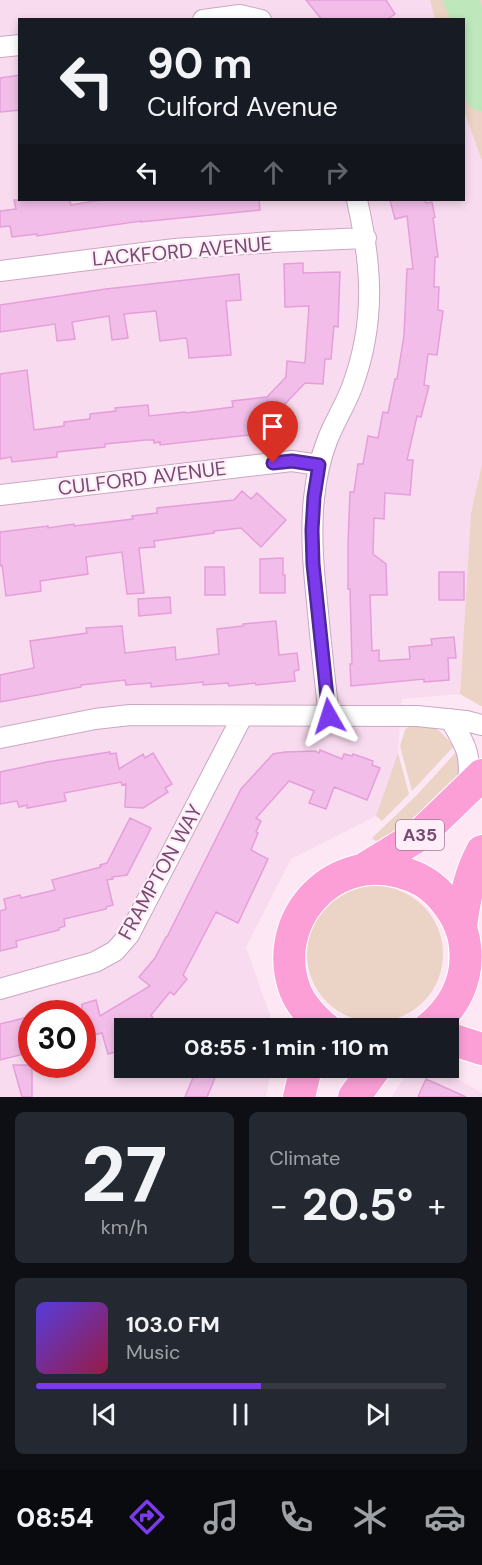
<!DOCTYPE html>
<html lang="en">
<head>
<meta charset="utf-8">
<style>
  body { margin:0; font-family:"DM Sans",sans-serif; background:#242831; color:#f1f3f6; height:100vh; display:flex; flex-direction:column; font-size:22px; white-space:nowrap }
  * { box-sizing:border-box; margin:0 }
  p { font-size:20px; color:#9ea1a6 }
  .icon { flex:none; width:33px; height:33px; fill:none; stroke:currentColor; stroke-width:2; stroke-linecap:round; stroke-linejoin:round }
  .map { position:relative; height:1097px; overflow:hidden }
  .drawer { display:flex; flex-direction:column; gap:15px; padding:15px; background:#0d0f14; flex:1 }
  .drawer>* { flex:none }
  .top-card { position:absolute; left:18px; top:18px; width:447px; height:183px; border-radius:0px; box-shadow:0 3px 9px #0003; background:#171b24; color:#f1f3f6; overflow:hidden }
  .speed { position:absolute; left:18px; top:1000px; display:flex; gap:12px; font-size:30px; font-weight:700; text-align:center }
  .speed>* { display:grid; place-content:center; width:78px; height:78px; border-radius:50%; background:#171b24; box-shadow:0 3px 9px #0003; line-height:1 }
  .speed .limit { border:9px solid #d22; background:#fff; color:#111 }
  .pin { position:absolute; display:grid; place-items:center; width:51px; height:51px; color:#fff; margin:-62px -26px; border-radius:50% 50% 50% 0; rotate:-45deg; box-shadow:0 0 6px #0007 }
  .pin .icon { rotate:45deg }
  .me { position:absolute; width:66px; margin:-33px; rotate:354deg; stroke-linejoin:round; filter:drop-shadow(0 0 4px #0008) }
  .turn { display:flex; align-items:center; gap:21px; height:126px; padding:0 30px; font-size:27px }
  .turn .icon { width:78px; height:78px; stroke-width:2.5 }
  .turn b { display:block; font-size:42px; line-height:51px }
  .lanes { display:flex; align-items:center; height:57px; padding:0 30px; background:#0003; justify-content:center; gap:30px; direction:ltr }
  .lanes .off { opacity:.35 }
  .big { font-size:45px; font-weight:700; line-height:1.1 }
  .drawer .widget { flex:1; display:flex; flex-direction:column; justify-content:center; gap:9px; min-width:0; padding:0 21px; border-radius:9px; background:#242831 }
  .drawer .dial { align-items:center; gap:0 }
  .dial b { font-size:78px; line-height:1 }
  .song { display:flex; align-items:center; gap:18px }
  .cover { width:72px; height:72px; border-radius:9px; background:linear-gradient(135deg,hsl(250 70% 55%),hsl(340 70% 35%)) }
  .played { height:6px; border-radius:3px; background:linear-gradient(90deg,#7c3aed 55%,#363941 55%) }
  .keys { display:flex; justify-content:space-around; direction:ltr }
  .heat { display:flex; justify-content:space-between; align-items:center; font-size:33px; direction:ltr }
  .drawer .tiles { flex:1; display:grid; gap:15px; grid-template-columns:1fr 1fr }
  .widget:last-child { grid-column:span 2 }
  .trip { position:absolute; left:114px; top:1018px; width:345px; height:60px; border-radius:0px; background:#171b24; box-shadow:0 3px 9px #0003; font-weight:700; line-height:60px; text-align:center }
  .tab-bar { display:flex; height:96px; justify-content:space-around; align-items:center; background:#090b0e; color:#9ea1a6 }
  .tab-bar .icon { width:42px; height:42px }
  .tab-bar .selected { color:#7c3aed }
  .tab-bar b { font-size:27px; color:#f1f3f6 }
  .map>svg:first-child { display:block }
  .residential { fill:#f9dbef; fill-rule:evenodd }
  .green { fill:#ebd3c5 }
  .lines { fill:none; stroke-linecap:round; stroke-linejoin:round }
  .river { stroke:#bee7bb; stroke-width:34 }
  .building { fill:#f2bee9; stroke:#e59eda; stroke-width:1.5 }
  .street-casing { stroke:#caa7c2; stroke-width:22 }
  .primary-casing { stroke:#fff; stroke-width:34 }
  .street { stroke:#fff; stroke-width:20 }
  .primary { stroke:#fb9fd6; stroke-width:32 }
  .route-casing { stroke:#51269a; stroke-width:15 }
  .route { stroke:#7c3aed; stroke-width:10 }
  .labels { text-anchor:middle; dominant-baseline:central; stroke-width:4.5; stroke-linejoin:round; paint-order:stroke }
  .shield { fill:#ffedf8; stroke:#a07c9a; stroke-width:1.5 }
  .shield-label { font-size:18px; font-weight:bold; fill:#774b71 }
  .street-label { font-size:20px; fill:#774b71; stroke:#ffedf8 }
</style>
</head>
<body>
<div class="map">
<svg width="482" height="1097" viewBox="0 0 482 1097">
  <rect width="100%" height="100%" fill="#fde7f4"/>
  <path class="residential" d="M0 0H430L435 19 20 20V200H464V111L482 161V464L471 513 460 694 402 699 398 753 376 816 291 859 246 947 275 1029H124V1068H272L266 1097H0ZM32 1014H82V1065H32Z
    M439 1068 482 1093V1097H392L406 1074Z"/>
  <path class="green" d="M430 0H482V161L464 111V20L435 19Z
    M482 464V706H481L460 694 471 513Z
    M412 723C436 725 438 729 454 746L412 791 400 746 405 730Z
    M459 749 463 772 431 810 378 843 372 838 416 796Z
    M398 753 409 794 382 821 376 816Z
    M307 954a68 68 0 1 1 136 0a68 68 0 1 1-136 0Z"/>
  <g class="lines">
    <path class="river" d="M460 0 464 5 482 94"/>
  </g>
  <path class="building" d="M306 0H386L395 14 386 20H322Z
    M20 75V110L0 112V78Z
    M14 200H70L71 205 101 200H259L260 210 141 222V221L37 236V234L12 237 10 226 0 227V211L16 209Z
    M390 200H425L426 203 432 202 435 217 433 218 438 257H435L434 287H439L438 310 443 311 437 355 428 354 424 385 429 386 421 417 417 416 407 460H413L410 495 385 493 384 519 374 518 373 554 386 564 387 595H370L372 651 379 650V661L410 659 409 647 432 645 431 639 454 637 456 658H448L449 680 424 682V679L351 686 350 664H352L350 589H348V544L350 492H354L358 464H363L368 436 378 438 383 412 388 413 395 379H397L404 335 407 269H413L407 216 395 219Z
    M303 263V273L340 272 338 327 334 326 331 359H325L323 384 305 383 285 404 287 417 264 419 266 433 160 445V442L154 443V440H146L105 444V447L57 452V457L12 462 11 457 0 459V374L27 370 34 430 64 426V422L90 419V414L116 411 115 408 148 405 149 416 185 412 186 413 233 407 232 401 267 397 286 377 287 361 305 363 309 306 285 307 284 264Z
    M239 274 241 300 226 301 231 355 189 358 187 340 186 338 160 341 156 311 124 314 128 338 112 340 109 316 72 322 75 339 57 341 55 324 0 332V305L106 289Z
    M242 491 251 499 257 493 286 520 261 547 241 528 214 531V533L154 541 155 547 139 548 144 593 127 594 122 552 86 557 88 574 40 581 41 591 6 596 2 565 0 566V532L48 526V528L74 524V526L133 519 132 516 157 513V508L234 500Z
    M283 558V575H285V593H260V559Z
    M205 567H224L225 595H205Z
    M439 572H464V600H439Z
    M170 597 171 613 139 616 138 599Z
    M276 621 279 655 297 653 299 670 294 671 295 681 256 685 255 683 229 686 228 683 203 685V682L151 687V683L126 685 125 680 81 685V687L0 702V675L34 668 30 641 87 633 86 628 122 626 125 653 175 647 176 660 219 654 217 629 243 626V624Z
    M320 750 342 759 344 754 352 756 353 754 373 761 372 765 380 768 367 800 334 787 326 809 309 803 314 791 289 781 256 818 261 821 256 832 258 833 251 850 268 859 238 923 216 912 183 975 187 979 174 995 170 992 151 1015 156 1023 147 1029H124V1050L108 1054 102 1033 82 1038V1004L96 1000 100 1016 150 986 139 977 155 958 166 937H167L241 789 273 754 285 752 315 751 319 753Z
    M110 752V754L116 753 119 769 143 754 145 758 153 753 172 784 165 788 168 792 143 808 125 807 126 784 122 785 121 782 64 793 66 801 27 808V805L19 807 17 801 0 804V772L47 762Z
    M130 818 151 828 127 875 112 877 113 879 107 880 113 905 106 907V909L64 919 65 926 59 928V930L16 941 17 947 0 951V911L6 909 4 899 20 895 21 898 55 890 52 880 101 867 100 865 107 863Z
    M32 1016V1052L0 1060V1024Z
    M13 1065H32V1097H22Z
    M197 1068H219L207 1097H185Z
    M426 1079 466 1097H418Z"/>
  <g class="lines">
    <g class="street-casing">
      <path id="street" d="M203 20 240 15 261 20
        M0 47 20 45
        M0 271 175 249 273 242 366 238
        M0 495 292 461 319 465
        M329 716C325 681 321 646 318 612 314 574 310 536 314 498 316 479 320 459 327 441 334 422 345 406 352 387 376 322 372 266 357 200
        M450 719C468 749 471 754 468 789
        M0 738 95 719 130 715 417 716 466 721 482 725
        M0 989 95 962 115 951 129 935 242 717"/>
    </g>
    <g class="primary-casing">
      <path id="primary" d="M364 869 421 834 482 775
        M461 927C464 900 469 875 482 851
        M326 1029C313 1018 301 1006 295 990 270 922 330 853 400 872 415 876 429 883 439 894 453 909 463 926 465 946 469 980 454 1008 428 1029
        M448 1038 482 1049
        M299 1097 306 1068
        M354 1097 375 1068"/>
    </g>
    <use href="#street" class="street"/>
    <use href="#primary" class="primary"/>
  </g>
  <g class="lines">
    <g class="route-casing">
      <path id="route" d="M273 463 292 461 319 465 314 497 312 530 313 564 329 716"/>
    </g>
    <use href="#route" class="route"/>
  </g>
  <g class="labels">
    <rect class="shield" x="396" y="820" width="48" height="30" rx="4.5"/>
    <g class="shield-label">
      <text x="420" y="835">A35</text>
    </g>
    <g class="street-label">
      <text transform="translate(182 251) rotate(-5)">LACKFORD AVENUE</text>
      <text transform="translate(142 478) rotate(-7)">CULFORD AVENUE</text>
      <text transform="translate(160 872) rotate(-61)">FRAMPTON WAY</text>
    </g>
  </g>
</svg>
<div class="speed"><div class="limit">30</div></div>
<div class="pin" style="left:273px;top:463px;background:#d93025"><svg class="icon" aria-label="arrive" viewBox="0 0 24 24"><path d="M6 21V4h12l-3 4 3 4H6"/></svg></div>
<svg class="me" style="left:329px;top:716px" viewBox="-20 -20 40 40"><path d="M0-17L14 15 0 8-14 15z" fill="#7c3aed" stroke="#fff" stroke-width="4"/></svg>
<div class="trip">08:55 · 1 min · 110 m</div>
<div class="top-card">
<div class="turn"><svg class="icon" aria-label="left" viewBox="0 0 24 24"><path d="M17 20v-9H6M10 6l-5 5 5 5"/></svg><div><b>90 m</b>Culford Avenue</div></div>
<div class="lanes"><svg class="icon" aria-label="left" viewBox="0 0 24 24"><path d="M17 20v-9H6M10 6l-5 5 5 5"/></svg><svg class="icon off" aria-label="ahead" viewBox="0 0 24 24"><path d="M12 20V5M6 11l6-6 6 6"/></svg><svg class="icon off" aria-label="ahead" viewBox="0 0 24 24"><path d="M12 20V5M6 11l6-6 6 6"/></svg><svg class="icon off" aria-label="right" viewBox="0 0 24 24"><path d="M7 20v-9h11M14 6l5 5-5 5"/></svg></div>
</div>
</div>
<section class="drawer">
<div class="tiles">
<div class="widget dial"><b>27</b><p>km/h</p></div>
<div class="widget"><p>Climate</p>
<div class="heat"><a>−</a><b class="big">20.5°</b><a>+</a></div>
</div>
<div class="widget">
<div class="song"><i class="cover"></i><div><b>103.0 FM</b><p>Music</p></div></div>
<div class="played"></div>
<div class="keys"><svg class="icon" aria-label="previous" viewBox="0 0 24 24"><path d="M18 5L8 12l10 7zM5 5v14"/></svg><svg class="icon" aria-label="pause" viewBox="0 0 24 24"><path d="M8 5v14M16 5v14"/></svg><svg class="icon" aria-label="next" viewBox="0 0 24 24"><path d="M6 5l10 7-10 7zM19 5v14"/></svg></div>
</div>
</div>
</section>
<nav class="tab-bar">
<b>08:54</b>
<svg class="icon selected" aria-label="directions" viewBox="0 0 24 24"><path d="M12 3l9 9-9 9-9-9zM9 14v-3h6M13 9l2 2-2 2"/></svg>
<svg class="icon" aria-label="music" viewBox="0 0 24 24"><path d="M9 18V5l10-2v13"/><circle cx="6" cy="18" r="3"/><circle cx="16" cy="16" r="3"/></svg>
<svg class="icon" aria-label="phone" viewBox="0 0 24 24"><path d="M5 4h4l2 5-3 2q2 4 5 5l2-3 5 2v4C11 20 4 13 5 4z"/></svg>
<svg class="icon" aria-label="climate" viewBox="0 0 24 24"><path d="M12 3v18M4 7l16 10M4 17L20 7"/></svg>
<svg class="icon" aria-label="car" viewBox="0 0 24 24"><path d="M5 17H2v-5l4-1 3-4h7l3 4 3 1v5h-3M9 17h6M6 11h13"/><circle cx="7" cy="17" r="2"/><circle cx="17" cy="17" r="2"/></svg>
</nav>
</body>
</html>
